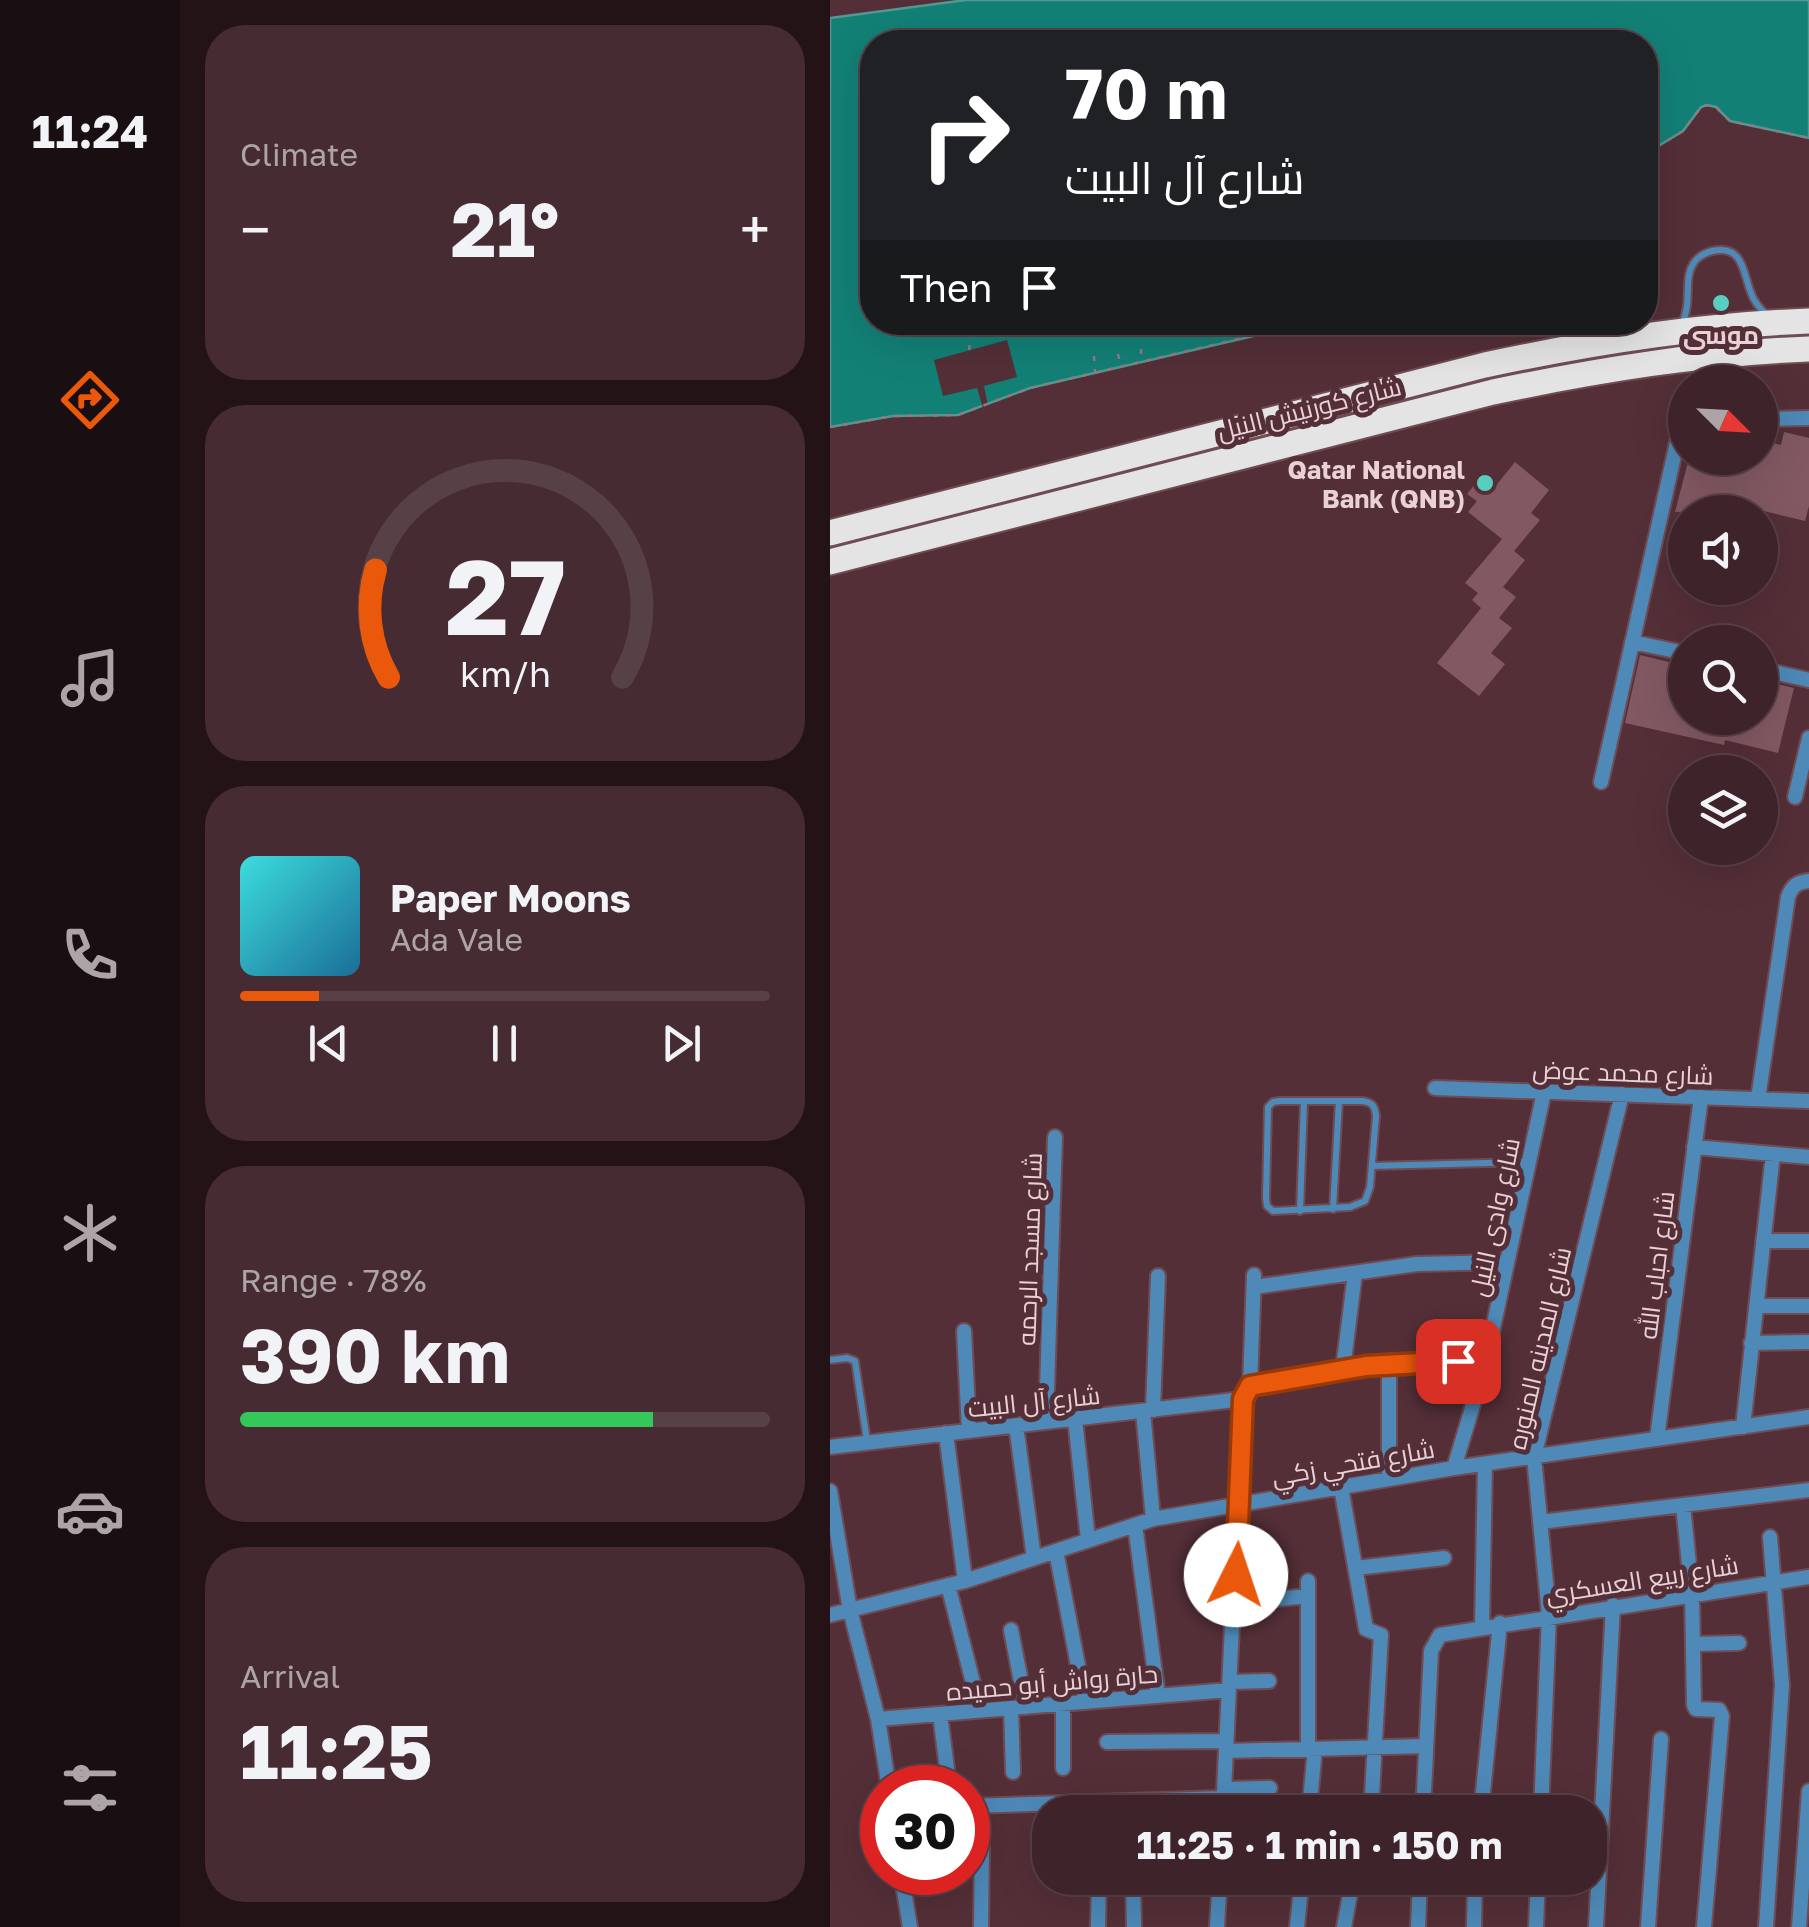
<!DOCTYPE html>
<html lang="en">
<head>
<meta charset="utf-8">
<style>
  body { margin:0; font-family:"Golos Text",Cairo,sans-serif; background:#462b32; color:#f1f3f6; height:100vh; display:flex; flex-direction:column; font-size:38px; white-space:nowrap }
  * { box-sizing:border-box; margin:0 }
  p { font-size:32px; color:#ada4a8 }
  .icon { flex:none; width:55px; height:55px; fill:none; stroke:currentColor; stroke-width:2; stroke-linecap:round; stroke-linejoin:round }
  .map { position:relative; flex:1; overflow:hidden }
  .details { display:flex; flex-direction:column; gap:25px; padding:25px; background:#231317; width:650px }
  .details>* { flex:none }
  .hud { position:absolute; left:30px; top:30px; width:798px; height:305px; border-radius:40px; box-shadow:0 10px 40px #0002,0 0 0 2px #584047; background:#202124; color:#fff; overflow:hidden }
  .needle { width:65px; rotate:114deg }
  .tools { position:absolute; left:838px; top:365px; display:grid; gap:20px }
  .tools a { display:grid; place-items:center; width:110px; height:110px; border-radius:50%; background:#3f232a; box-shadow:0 10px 40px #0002,0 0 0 2px #584047; font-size:50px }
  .speed { position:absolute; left:30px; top:1765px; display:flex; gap:20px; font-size:50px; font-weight:700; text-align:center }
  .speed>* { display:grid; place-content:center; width:130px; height:130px; border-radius:50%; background:#3f232a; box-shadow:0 10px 40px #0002,0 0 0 2px #584047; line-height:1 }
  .speed .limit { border:15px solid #d22; background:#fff; color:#111 }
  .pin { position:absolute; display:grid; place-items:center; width:85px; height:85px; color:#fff; margin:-42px; border-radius:20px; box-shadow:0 5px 15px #0006 }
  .me { position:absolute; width:110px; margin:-55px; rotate:4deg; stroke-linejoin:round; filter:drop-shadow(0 0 8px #0008) }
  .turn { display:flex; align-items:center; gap:35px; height:210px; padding:0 40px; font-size:45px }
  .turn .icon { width:130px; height:130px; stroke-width:2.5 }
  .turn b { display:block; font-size:70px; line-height:85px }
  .then { display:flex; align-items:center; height:95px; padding:0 40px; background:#0003; gap:20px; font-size:38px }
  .big { font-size:75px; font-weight:700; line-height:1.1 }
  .details .tile { flex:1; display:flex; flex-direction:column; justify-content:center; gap:15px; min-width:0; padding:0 35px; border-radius:40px; background:#462b32 }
  .details .dial { align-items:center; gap:0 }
  .dial svg { height:260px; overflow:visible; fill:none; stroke:#584047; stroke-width:7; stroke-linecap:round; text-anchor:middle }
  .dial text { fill:#f1f3f6; stroke:none }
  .song { display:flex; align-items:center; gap:30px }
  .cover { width:120px; height:120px; border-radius:15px; background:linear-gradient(135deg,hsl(180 70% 55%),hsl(200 70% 35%)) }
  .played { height:10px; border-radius:5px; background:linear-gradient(90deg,#ea580c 15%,#584047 15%) }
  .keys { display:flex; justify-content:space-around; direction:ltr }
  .heat { display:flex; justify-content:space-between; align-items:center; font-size:55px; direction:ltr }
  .charge { height:15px; border-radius:8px; background:linear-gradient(90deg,#34c759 78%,#584047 0) }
  .trip { position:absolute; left:202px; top:1795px; width:575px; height:100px; border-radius:40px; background:#3f232a; box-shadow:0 10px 40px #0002,0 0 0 2px #584047; font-weight:700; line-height:100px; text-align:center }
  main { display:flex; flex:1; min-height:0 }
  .dock { display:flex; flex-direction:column; width:180px; justify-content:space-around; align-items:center; background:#190e11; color:#ada4a8 }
  .dock .icon { width:70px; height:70px }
  .dock .on { color:#ea580c }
  .dock b { font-size:45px; color:#f1f3f6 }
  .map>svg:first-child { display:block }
  .water { fill:#138076; stroke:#539892; stroke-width:2.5 }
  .pier { fill:#542f38 }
  .building { fill:#825962 }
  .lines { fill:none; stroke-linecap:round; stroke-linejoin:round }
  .lane-casing { stroke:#6f4c54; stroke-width:10 }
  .street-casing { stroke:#6f4c54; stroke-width:18 }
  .highway-casing { stroke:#6f4c54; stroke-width:29 }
  .path { stroke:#97787f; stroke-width:2.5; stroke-dasharray:5 8; stroke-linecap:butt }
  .lane { stroke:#4e89b8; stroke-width:6 }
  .street { stroke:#4e89b8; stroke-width:14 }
  .highway { stroke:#e4e4e4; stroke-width:25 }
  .route-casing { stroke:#983908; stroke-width:25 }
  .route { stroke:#ea580c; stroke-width:18 }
  .poi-dot { fill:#58cec0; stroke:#542f38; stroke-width:4 }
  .labels { text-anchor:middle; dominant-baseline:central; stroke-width:10; stroke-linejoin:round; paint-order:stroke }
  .poi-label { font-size:25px; font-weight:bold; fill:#e9d1d5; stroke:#542f38 }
  .street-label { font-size:25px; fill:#e9d1d5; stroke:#542f38 }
</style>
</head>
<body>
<main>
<nav class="dock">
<b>11:24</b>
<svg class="icon on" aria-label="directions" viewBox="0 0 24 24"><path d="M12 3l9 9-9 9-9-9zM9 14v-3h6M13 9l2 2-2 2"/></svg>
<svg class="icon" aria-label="music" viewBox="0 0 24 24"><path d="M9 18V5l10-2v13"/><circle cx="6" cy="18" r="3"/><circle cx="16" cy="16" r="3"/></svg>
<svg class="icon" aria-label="phone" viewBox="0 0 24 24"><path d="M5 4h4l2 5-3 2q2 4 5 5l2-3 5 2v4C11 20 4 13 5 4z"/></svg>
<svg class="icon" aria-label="climate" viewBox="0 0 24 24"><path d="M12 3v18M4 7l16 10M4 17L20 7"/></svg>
<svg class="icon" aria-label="car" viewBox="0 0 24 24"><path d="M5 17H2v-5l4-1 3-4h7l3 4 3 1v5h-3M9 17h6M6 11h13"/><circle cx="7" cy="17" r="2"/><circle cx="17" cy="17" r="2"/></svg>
<svg class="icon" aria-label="filters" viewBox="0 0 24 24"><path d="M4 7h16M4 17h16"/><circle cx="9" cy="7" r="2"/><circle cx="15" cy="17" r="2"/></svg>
</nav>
<section class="details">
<div class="tile"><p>Climate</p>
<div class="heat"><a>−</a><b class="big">21°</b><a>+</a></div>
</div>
<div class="tile dial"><svg viewBox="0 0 100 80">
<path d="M14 69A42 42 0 1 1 86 69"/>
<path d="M14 69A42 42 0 0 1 10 36" stroke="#ea580c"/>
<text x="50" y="56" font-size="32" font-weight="700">27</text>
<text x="50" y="72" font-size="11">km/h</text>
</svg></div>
<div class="tile">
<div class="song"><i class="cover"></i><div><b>Paper Moons</b><p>Ada Vale</p></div></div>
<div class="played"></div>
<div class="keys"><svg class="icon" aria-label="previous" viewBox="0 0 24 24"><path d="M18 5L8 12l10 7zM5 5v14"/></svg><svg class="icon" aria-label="pause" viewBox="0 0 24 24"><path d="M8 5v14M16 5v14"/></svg><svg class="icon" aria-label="next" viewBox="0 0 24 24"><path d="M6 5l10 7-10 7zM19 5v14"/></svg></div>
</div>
<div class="tile"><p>Range · 78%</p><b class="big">390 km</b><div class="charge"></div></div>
<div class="tile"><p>Arrival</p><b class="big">11:25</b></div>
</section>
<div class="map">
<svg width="979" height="1927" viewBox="0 0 979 1927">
  <rect width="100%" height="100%" fill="#542f38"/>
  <path class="water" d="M136 0H979V138L900 121 886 107 877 105 871 107 853 131 815 154V42H42V322L480 323 200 388 128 415 63 416 0 427V18Z"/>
  <path class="pier" d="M177 340 187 377 154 386 158 406 153 408 147 388 113 396 104 360Z"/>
  <path class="building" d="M954 432 979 438V506L975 521 934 511 845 512 859 458H930V440L951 445Z
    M685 462 719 490 701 513 710 520 684 551 695 560 673 587 686 597 669 618 682 628 661 653 675 664 649 696 607 663 651 608 642 600 648 593 635 583 672 539 638 512 647 501 637 494 651 477 664 488Z
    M810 655 855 666V718H930V680L964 688 948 753 895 740 894 745 795 723Z"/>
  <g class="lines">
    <g class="lane-casing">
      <path id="lane" d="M851 325C863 304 853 280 863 264 867 257 875 253 882 251 913 244 913 272 920 290 923 301 930 309 938 316
        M532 1101C542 1102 545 1106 546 1116L540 1187 535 1201 520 1207 443 1211 437 1206 436 1198 438 1107 443 1102 450 1101Z
        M542 1166 696 1162
        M503 1209 509 1101
        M470 1211 474 1101
        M0 1360 17 1358 25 1361 37 1441"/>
    </g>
    <g class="street-casing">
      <path id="street" d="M930 419 979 418
        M802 642 855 653
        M930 669 979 680
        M771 782 850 429 855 423
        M965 797 979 738
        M605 1088 979 1101
        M928 1099 958 897C962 886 967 882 979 881
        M864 1147 979 1157
        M933 1241H979
        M424 1287 587 1264 676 1262
        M926 1306H979
        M134 1331 139 1431
        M921 1343 979 1342
        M513 1369 525 1273
        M420 1386C496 1372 577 1352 655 1365
        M323 1410 328 1276
        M313 1411 323 1519
        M245 1419 258 1540
        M216 1422 225 1137
        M186 1425 204 1558
        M913 1427 943 1154
        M116 1433 135 1581
        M827 1439 871 1097
        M0 1447 413 1399
        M624 1468 655 1365 714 1092
        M559 1479V1364
        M511 1487 536 1629 551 1635 541 1812
        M0 1491 20 1610 48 1719 59 1788
        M853 1505 862 1594 864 1705 866 1709 889 1710 892 1716 874 1927
        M710 1522 979 1490
        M305 1525 328 1696
        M226 1551 255 1702
        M526 1568 614 1558
        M478 1581V1749
        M118 1585 150 1710
        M404 1603 478 1596
        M0 1615 135 1581 323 1519 624 1468 979 1417
        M652 1626 655 1464
        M181 1630 196 1707
        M863 1644 909 1643
        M400 1682 439 1681
        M181 1708 183 1772
        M110 1714 117 1769
        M48 1719 399 1690
        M277 1742 396 1741
        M396 1751 596 1746
        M233 1768V1704
        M394 1789 440 1788
        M138 1806 393 1798
        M393 1812 413 1399 420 1386 424 1275
        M479 1812 485 1749
        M593 1812 601 1651 610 1635 979 1577
        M651 1812 670 1623
        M711 1812 719 1615 704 1457 792 1094
        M71 1872 80 1927
        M303 1878 304 1927
        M151 1927 152 1847
        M268 1927 269 1878
        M387 1927 390 1878
        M467 1927 472 1878
        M514 1927 523 1878
        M588 1927 590 1878
        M644 1927 645 1878
        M706 1927 708 1878
        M766 1927 783 1605
        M818 1927 831 1739
        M936 1927 952 1685 940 1537
        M969 1927 979 1791"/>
    </g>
    <g class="highway-casing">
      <path id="highway" d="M0 533 655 365C762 342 869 325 979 321
        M0 562 663 392C768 370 871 353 979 349"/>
    </g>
    <path class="path" d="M815 154 853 131 871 107 877 105 886 107 900 121 979 138
      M311 349V362
      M139 350 141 334
      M288 354 291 366
      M264 356 265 372
      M0 427 63 416 128 415 200 388 480 322"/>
    <use href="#lane" class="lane"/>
    <use href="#street" class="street"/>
    <use href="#highway" class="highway"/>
  </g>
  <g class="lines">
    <g class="route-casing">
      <path id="route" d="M406 1575 413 1399 420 1386 536 1366 628 1361"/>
    </g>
    <use href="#route" class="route"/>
  </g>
  <g class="poi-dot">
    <circle cx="891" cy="303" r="10"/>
    <circle cx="655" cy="483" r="10"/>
  </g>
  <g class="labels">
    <g class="poi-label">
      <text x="891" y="334">موسى</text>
      <text x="635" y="469" text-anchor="end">Qatar National<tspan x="635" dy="29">Bank (QNB)</tspan></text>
    </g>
    <g class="street-label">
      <text transform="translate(479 408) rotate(-14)">شارع كورنيش النيل</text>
      <text transform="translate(793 1072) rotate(2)">شارع محمد عوض</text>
      <text transform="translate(664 1217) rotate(-78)">شارع وادى النيل</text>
      <text transform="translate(199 1249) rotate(-88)">شارع مسجد الرحمه</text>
      <text transform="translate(826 1265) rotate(-83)">شارع احباب الله</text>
      <text transform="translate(709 1348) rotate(-77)">شارع المدينه المنوره</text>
      <text transform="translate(204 1401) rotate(-6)">شارع آل البيت</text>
      <text transform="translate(523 1462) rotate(-10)">شارع فتحي زكي</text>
      <text transform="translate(812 1579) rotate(-9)">شارع ربيع العسكري</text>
      <text transform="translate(222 1682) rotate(-5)">حارة رواش أبو حميده</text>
    </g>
  </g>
</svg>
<div class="tools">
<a><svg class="needle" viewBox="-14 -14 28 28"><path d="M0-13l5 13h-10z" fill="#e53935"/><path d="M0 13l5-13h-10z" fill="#ada4a8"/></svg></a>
<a><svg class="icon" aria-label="sound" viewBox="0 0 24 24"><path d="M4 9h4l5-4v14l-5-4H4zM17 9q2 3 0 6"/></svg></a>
<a><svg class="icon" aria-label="search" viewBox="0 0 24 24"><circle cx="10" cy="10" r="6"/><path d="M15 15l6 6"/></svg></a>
<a><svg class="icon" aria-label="layers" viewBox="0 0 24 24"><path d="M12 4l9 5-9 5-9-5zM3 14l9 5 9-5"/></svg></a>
</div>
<div class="speed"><div class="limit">30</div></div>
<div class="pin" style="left:628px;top:1361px;background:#d93025"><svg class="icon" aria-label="arrive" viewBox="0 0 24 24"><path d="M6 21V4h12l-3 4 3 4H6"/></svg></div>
<svg class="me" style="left:406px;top:1575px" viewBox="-20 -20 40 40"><circle r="19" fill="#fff"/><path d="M0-13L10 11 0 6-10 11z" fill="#ea580c"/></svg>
<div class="trip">11:25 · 1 min · 150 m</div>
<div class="hud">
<div class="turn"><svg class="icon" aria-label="right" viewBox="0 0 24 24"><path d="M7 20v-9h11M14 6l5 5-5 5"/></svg><div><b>70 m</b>شارع آل البيت</div></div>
<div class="then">Then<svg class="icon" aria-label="arrive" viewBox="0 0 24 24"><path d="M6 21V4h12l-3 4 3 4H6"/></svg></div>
</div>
</div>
</main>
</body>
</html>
